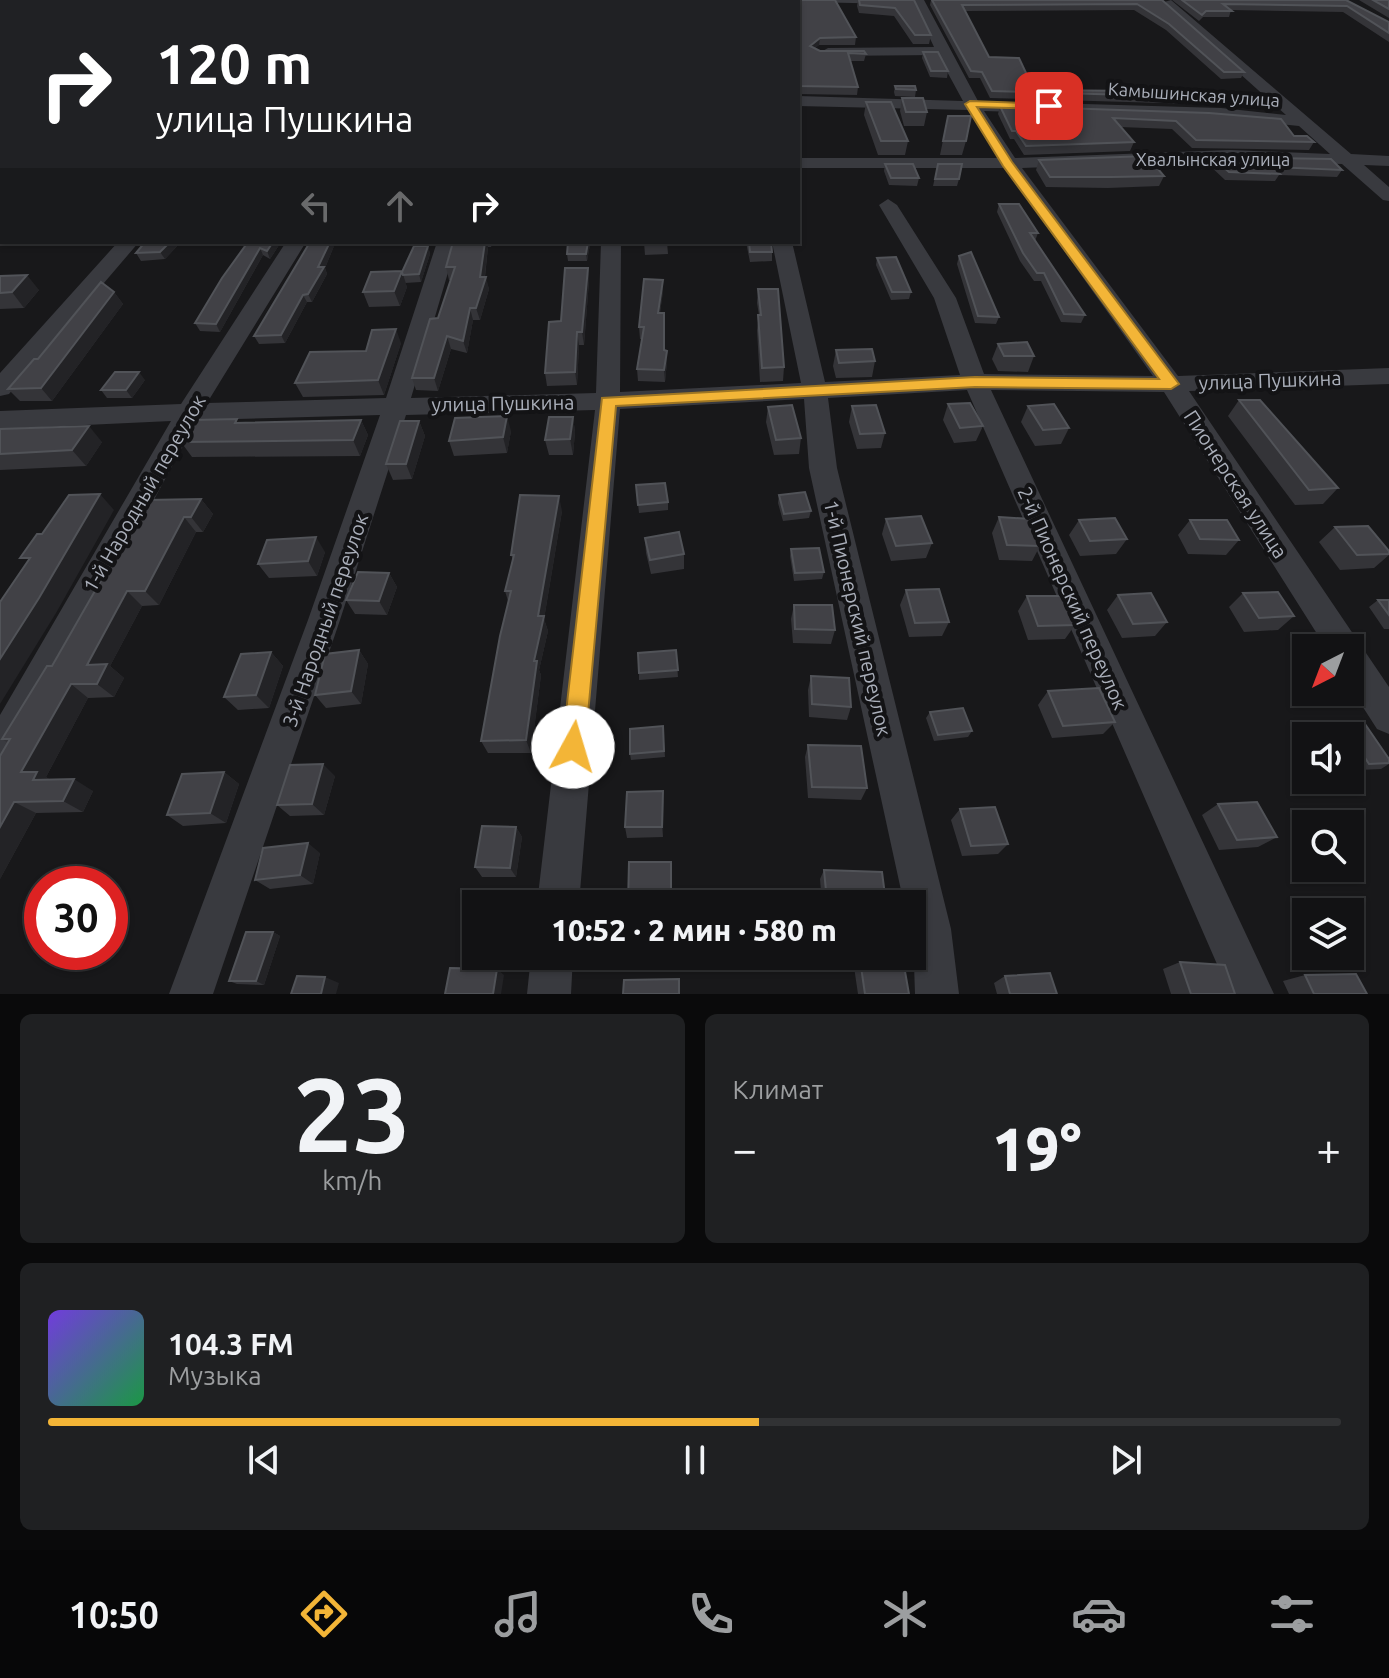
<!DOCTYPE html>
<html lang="ru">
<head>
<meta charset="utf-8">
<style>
  body { margin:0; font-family:Ubuntu,sans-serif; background:#1f2022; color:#f1f3f6; height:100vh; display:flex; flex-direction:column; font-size:30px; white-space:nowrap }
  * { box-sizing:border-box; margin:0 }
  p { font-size:26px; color:#9c9ea0 }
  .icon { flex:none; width:44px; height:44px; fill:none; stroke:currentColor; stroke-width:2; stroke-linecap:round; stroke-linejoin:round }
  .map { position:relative; height:994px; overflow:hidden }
  .drawer { display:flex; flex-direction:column; gap:20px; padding:20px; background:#0a0a0b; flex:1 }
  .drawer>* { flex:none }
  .hud { position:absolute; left:0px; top:0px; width:800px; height:244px; box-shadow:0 2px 6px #0004,0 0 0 2px #313234; background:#202124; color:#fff; overflow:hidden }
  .needle { width:52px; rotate:222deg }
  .buttons { position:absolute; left:1292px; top:634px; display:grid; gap:16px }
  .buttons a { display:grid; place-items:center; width:72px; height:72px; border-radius:0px; background:#121214; box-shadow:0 2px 6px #0004,0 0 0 2px #313234; font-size:40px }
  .speed { position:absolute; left:24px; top:866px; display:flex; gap:16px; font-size:40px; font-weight:700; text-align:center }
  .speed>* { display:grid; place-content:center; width:104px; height:104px; border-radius:50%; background:#121214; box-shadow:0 2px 6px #0004,0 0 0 2px #313234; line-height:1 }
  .speed .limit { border:12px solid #d22; background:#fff; color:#111 }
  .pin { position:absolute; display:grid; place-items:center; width:68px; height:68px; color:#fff; margin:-34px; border-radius:16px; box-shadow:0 4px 12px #0006 }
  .me { position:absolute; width:88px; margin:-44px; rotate:6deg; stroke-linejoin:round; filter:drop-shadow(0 0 6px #0008) }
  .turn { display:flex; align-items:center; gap:28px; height:168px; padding:0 24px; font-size:36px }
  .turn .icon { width:104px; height:104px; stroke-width:2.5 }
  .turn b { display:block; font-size:56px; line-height:68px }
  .lanes { display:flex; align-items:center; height:76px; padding:0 24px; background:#0003; justify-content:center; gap:40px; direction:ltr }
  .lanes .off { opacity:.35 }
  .big { font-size:60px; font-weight:800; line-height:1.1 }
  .drawer .card { flex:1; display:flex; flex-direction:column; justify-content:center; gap:12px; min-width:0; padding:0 28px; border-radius:12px; background:#1f2022 }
  .drawer .dial { align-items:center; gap:0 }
  .dial b { font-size:104px; line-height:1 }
  .song { display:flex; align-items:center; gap:24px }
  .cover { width:96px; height:96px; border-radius:12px; background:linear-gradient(135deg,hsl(260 70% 55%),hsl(140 70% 35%)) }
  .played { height:8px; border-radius:4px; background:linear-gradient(90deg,#f3b537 55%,#313234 55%) }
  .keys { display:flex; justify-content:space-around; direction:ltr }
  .heat { display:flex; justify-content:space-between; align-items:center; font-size:44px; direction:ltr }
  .drawer .tiles { flex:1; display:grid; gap:20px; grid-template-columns:1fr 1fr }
  .card:last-child { grid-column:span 2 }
  .trip { position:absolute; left:462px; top:890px; width:464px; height:80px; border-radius:0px; background:#121214; box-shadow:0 2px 6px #0004,0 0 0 2px #313234; font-weight:800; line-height:80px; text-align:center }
  .menu { display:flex; height:128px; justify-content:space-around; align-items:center; background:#070708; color:#9c9ea0 }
  .menu .icon { width:56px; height:56px }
  .menu .selected { color:#f3b537 }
  .menu b { font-size:36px; color:#f1f3f6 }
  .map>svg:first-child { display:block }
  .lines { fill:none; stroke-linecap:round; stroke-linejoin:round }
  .minor { fill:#393a3f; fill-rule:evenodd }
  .wall { fill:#343438 }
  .shaded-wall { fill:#232326 }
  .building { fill:#414146; stroke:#515358; stroke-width:2 }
  .route { fill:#f3b537; stroke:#9e7624; stroke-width:2 }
  .labels { text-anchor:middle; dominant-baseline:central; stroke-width:8; stroke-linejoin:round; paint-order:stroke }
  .far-street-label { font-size:18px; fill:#aaafba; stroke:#131315 }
  .street-label { font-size:20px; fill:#aaafba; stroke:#131315 }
</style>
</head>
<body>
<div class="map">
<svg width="1389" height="994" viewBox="0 0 1389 994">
  <rect width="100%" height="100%" fill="#18181a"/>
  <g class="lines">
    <path class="minor" d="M336 0H349L335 2Z
      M623 0H635V2H623Z
      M713 0H903L897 4Z
      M912 0H924L978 101 1221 108 1286 115 1161 3 1171 0 1351 154 1389 156V166L1364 165 1389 187V201L1383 200 1342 164 1230 160 1022 168 1178 376 1389 368V384L1189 391 1389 687V734L1377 729 1350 687V648H1326L1164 392 991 390 1274 994H1230L967 390 828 398 837 468 951 929 959 994H915L912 904H904L809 468 804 399 620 409 579 904H537L595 410 406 415 340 620 213 994H169L308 620 380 415 197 420 13 761 0 767V715L171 421 0 429V411L181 404 286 242H306L207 403 386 398 437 242H457L411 398 596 393 601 242H621L620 392 801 383 772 242H792L825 382 960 375 934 298 879 205 888 199 897 205 956 298 984 374 1153 376 1005 168H798V158H998L968 110 798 106V96L963 101 938 55 828 56 821 52 828 48 934 47ZM984 111 1221 118 1299 126 1330 154 1230 150 1015 158Z
      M118 242H139L9 394 0 396V373Z
      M531 956H573L571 994H527Z"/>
  </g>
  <path class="wall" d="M0 0H325L323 2H2V56L0 57Z
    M755 0H824L856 37 855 45H819L815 48 820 51 866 54 864 61H850L858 87 857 95 798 94V2H755Z
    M858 0H914L931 35 929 44H913L894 16 859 13 857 6Z
    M931 0H1162L1244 72 1241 78 1221 79 1166 30 1134 10 965 11 989 57 1034 90 1199 97 1196 104 990 98 980 78H969L930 5Z
    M1172 0H1346L1389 22V42L1343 12 1231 10 1229 17H1203L1199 21Z
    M1359 0H1389V18Z
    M923 52 948 71 947 78 930 77 922 58Z
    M895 86 916 90 915 97 895 96 894 92Z
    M902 98 927 112 924 126H904L900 111Z
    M866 102 908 141 905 155H878L864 115Z
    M1000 106 1209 113 1314 142 1309 150 1192 148 1172 129 1120 127 1134 142 1130 151 1024 155 1014 139H1010L998 114Z
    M948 116 966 141 962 155H940Z
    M1212 157 1342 170 1337 177 1279 175 1275 181 1225 180 1208 164Z
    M1039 160 1164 176 1159 186 1108 188 1046 187 1036 170Z
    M885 164 919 178 917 186 889 185 884 171Z
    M938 164 959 179 957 186H933Z
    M0 182H2V226H0Z
    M999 204 1038 233 1035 241 1085 315 1081 323 1061 322 1041 281H1034L1020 261 997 212Z
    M145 242H181L165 259 141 261 136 253Z
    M248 242H281L270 259 263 255 220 332 200 331 195 323Z
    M453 242H493L491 247H488L485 277 489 289 480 320H473L467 353 451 349 438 391 416 390 412 378 438 318 451 280H449L446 267Z
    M568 242H594V244H590L587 261H568L567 254Z
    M644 242H667L668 254 645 255Z
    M746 242H771L772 252V261L750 262Z
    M334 246 325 268 327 274 312 302H307L285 343 259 344 254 336Z
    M428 246 430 254 421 282 405 283 407 287 400 306 369 307 363 292 402 272Z
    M959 256 999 317 996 324 975 323 957 264Z
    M877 258 911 292 909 299 891 300 876 265Z
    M588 268 589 281 584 345H579L577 385 547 386 545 373 561 321Z
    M0 276 39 290 24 308 0 309Z
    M663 280V291L660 313 664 350 667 362 665 382 638 381 637 369 642 339H640L639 327Z
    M758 289 784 367 783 381 760 382 757 330 759 315 757 303Z
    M114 292 123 304 52 401H20L8 389 38 359Z
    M401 343 384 395 303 397 295 383 366 351Z
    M998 344 1034 356 1028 372 998 371 992 359Z
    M836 350 875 361 872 377 836 378 833 366Z
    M145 380 132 398H107L101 390Z
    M1239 400 1338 488 1323 504 1295 505 1228 416Z
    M948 404 983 426 976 441 954 443 943 420Z
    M852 406 885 433 881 448 857 449 849 422Z
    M1028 406 1069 428 1061 444 1035 446 1021 422Z
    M768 407 801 438 799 454 774 455 766 422Z
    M573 417 575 432 573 455H549L545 440Z
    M361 420 368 435 360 456 192 457 181 442 240 423Z
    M419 421 425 436 412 479 393 480 386 464Z
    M0 429 102 442 86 466 0 470Z
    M511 431 507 453 454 456 449 441Z
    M636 485 668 502V510L639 513Z
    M779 495 811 511 809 518 783 521 778 503Z
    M201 499 213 514 203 532H196L159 605 142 606 110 666 124 678 114 697 88 698 46 777 50 780 93 791 83 812 36 813 0 879 8 743 2 739 52 666Z
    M562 511 544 619 548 631 539 670 541 675 531 753H488L481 741 508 601 505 591 513 560 511 555Z
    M999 517 1040 546 1032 561 999 560 992 533Z
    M886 519 932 543 926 558 891 561 882 534Z
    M1079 520 1127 539 1116 554 1080 556 1069 535Z
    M1190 520 1239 540 1226 555 1188 554 1178 535Z
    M1335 527 1389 551V555L1374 568 1340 570 1319 542Z
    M645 538 684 554V569L651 574 646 553Z
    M791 549 824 572 822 579 794 581 790 556Z
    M325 552 317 576 269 578 258 564Z
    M389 573 397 587 387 615 355 614 346 600Z
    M906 590 949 622 942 636 909 637 900 605Z
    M1243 593 1294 616 1278 630 1244 632 1229 607Z
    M1118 595 1167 622 1155 636 1122 638 1107 610Z
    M1027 596 1075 625 1065 639 1028 640 1018 611Z
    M1378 600H1389V629H1384L1369 607Z
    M794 605 835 630 831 644 793 643 791 619Z
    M359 650 368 664 361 704 326 708 315 695Z
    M676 650 678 677 639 680V673Z
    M271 652 283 666 269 708 238 710 224 697Z
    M811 676 851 707 847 720 809 717 808 690Z
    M1048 691 1115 722 1103 734 1052 738 1038 705Z
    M930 712 972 731 968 737 934 741 926 718Z
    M1344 725 1389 759V764L1381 769 1359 770 1350 756V736H1337L1334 731Z
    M663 726 665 757 631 760 630 754Z
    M808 745 867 788 861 800 808 798 805 757Z
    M224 772 239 784 226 823 183 826 167 815Z
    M335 776 324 815 290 816 277 805Z
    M663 791V837L627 838 625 827Z
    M1218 804 1277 837 1258 847 1219 850 1202 815Z
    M960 809 1008 844 998 854 962 856 951 820Z
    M516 827 522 837 516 877H482L475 867Z
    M320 853 313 884 270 889 255 880Z
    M824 870 886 903 885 904H822L820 879Z
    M273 932 280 936 264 985 237 984 229 981Z
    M860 960 909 994H858L854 967Z
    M1180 962 1235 994H1171L1163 969Z
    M1305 975 1367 994H1289L1283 981Z
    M1005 976 1057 994H997L994 983Z"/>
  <path class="shaded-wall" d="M50 0H74L75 2H46Z
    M298 0H325L323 2H296Z
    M2 27V56L0 57V28Z
    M820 38 819 45 809 53 810 46Z
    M170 242H181L165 259 160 252Z
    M273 242H281L270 259 267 251Z
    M330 242H333L334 246 325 268 327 274 312 302 308 294 318 267Z
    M485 242H487L488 247 484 282 486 277 489 289 480 320 476 308Z
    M588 242H590V244L587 261 586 254Z
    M428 246 430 254 421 282 419 274Z
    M260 248 263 255 220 332 216 324Z
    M588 268 589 281 584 345 582 332Z
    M402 271 407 287 400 306 394 291Z
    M27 275 39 290 24 308 12 292Z
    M663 280V291L658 325V313Z
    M114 292 123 304 52 401 41 388Z
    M303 295 307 302 285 343 281 335Z
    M470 308 473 320 467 353 463 341Z
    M396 329 401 343 384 395 378 380Z
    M577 332 579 345 577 385 575 372Z
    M447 336 451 349 438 391 434 378Z
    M667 351V362L665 382 664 370Z
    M139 372 145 380 132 398 126 390Z
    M507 416 511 431 507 453 503 437Z
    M573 417 575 432 573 455 570 439Z
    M361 420 368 435 360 456 353 440Z
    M419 421 425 436 412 479 406 464Z
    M89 426 102 442 86 466 72 450Z
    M100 494 114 510 56 613 0 704V659Z
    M559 496 562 511 544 619 548 631 539 670 541 675 531 753 526 740 538 616Z
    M201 499 213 514 203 532 191 517Z
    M184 517 196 532 159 605 145 591Z
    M316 537 325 552 317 576 308 561Z
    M389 573 397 587 387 615 379 601Z
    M127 591 142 606 110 666 124 678 114 697 97 684 87 665Z
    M359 650 368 664 361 704 351 691Z
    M271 652 283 666 269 708 256 695Z
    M71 684 88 698 46 777 57 784 53 792 21 772Z
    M323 764 335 776 324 815 312 804Z
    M224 772 239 784 226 823 210 813Z
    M74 779 93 791 83 812 63 801Z
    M663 791 664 802 663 837 662 827Z
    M14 802 36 813 0 879V827Z
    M516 827 522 837 516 877 510 868Z
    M308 843 320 853 313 884 300 875Z
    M273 932 280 936 264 985 256 981Z
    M497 969 504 975 501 994H493Z
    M325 977 339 983 336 994H321Z"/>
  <path class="building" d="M0 0H50L46 2H2V27L0 28Z
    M126 0H298L296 2H123Z
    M645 0H710V2H644Z
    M756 0H835L856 37 820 38 810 46 820 51H864L866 54 848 53 858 87 798 86V2H757Z
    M859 0H914L931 35H915L895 8 860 5Z
    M932 0H1162L1244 72H1224L1169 24 1137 4 962 5 989 57 1019 58 1034 90 1138 91 1199 97 992 91 982 72 971 71Z
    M1182 0H1346L1389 22V33L1347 6 1223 4 1232 11H1206L1202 15Z
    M1373 0H1389V9Z
    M923 52H938L948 71H931Z
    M895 86H915L916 90 896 89Z
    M902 98H923L927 112H906Z
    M866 102H891L908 141H881Z
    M1000 106 1209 113 1281 119 1294 136H1307L1314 142 1196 140 1176 121 1113 118 1134 142 1026 146 1016 131H1012Z
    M948 116H971L966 141H943Z
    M1147 156 1164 176 1112 177H1050L1039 160Z
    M1212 157 1331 159 1342 170 1273 167 1280 174 1229 172Z
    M885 164H913L919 178H891Z
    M938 164H962L959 179H935Z
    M0 182H2V200H0Z
    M999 204H1019L1038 233H1030L1085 315 1064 314 1044 273H1037L1023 253Z
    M145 242H170L160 252 136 253Z
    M248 242H273L267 251 260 248 216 324 195 323 222 278Z
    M310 242H330L318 267H324L308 294 303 295 281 335 254 336Z
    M453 242H485L480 277H486L476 308H470L463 341 447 336 434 378H412L430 319 438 318 455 267H446Z
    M568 242H588L586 254H567Z
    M644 242H667V243L644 244Z
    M749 242H771L772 252H750Z
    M414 246H428L419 274 403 275 402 272Z
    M971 252 999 317 978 316 959 256Z
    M896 257 911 292H892L877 258Z
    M565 268H588L582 332H577L575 372 545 373 549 322 561 321Z
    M402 271 394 291 363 292 371 272Z
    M27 275 12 292 0 293V276Z
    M644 279 663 280 658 313H664V350L667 351 664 370 637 369 644 327H639Z
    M101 282 114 292 41 388 8 389 34 359H38Z
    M758 289H778L784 367 762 368 758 315H761Z
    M396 329 378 380 295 383 310 352 366 351 372 330Z
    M1027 342 1034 356H1004L998 344Z
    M872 349 875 361 839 363 836 350Z
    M115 372H139L126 390H101Z
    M1239 400H1260L1338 488 1309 490Z
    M970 403 983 426 960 428 948 404Z
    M1054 404 1069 428 1043 430 1028 406Z
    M792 405 801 438 776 440 768 407Z
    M876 405 885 433 860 434 852 406Z
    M507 416 503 437 449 441 455 418Z
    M549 417H573L570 439 545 440Z
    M237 419 235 423 361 420 353 440 181 442 194 420Z
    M400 421H419L406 464H386Z
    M89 426 72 450 0 454V429Z
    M665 483 668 502 638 505 636 485Z
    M805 492 811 511 784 514 779 495Z
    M100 494 39 598 0 659V602L30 558H20L37 534H42L69 495Z
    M520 495 559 496 538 616H544L534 661H537L526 740 481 741 500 636 511 591H505L514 555H511Z
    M201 499 191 517H184L145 591H127L87 665 107 664 97 684H71L21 772H37L33 780 74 779 63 801 14 802 0 827V756L10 739H2L47 666H52L147 500Z
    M921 516 932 543 896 546 886 519Z
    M999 517 1031 519 1040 546 1007 545Z
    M1115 518 1127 539 1090 541 1079 520Z
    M1190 520H1227L1239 540 1200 539Z
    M1368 526 1389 551V554L1357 555 1335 527Z
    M679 532 684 554 650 560 645 538Z
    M316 537 308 561 258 564 267 540Z
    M819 548 824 572 795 573 791 549Z
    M358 572 389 573 379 601 346 600Z
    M939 589 949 622 915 623 906 590Z
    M1278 592 1294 616 1259 618 1243 593Z
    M1151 593 1167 622 1133 624 1118 595Z
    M1027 596H1063L1075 625 1038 626Z
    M1378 600H1389V615Z
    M794 605H832L835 630 795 629Z
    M359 650 351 691 315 695 325 654Z
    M676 650 678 670 639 673 638 653Z
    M271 652 256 695 224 697 241 654Z
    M811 676 849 678 851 707 812 704Z
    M1099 688 1115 722 1063 726 1048 691Z
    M963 708 972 731 938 735 930 712Z
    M1365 724 1389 759V763L1369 764 1344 725Z
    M663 726 664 751 630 754V729Z
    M808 745 861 746 867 788 812 787Z
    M323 764 312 804 277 805 290 765Z
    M224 772 210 813 167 815 182 774Z
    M663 791 662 827H625L627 792Z
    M1257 802 1277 837 1237 840 1218 804Z
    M995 807 1008 844 971 846 960 809Z
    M482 826 516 827 510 868 475 867Z
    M308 843 300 875 255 880 263 848Z
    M629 862H671V904H628Z
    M824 870 882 872 886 903 827 901Z
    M246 932H273L256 981H229Z
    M860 960H903L909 994H865Z
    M1180 962 1225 965 1235 994H1191Z
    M450 968 497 969 493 994H445Z
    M1050 973 1057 994H1010L1005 976Z
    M1356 974 1367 994H1314L1305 975Z
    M297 976 325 977 321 994H291Z
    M679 979V994H623L624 980Z"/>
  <path class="route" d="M970 101 1052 104 1054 106 1049 109 977 107 1012 162 1179 384 1171 389 975 387 616 406 585 747 582 755 573 758 565 755 562 747 602 398 975 377 1159 379 1003 166 965 104Z"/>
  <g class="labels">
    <g class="far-street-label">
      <text transform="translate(1194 94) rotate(4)">Камышинская улица</text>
      <text x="1213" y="159">Хвалынская улица</text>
    </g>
    <g class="street-label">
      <text transform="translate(1270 380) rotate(-2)">улица Пушкина</text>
      <text transform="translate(503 403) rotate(-1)">улица Пушкина</text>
      <text transform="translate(1236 484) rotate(57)">Пионерская улица</text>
      <text transform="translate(144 493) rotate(-60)">1-й Народный переулок</text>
      <text transform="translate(1073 598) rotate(66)">2-й Пионерский переулок</text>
      <text transform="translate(858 618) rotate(77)">1-й Пионерский переулок</text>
      <text transform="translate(325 620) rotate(-71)">3-й Народный переулок</text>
    </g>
  </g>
</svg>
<div class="buttons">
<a><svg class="needle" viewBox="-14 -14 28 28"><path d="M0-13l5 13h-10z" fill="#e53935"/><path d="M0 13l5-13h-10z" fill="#9c9ea0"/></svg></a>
<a><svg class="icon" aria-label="sound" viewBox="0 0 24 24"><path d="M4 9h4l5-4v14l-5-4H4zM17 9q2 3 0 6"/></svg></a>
<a><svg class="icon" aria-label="search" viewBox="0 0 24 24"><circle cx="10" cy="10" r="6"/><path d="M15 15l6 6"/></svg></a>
<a><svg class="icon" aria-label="layers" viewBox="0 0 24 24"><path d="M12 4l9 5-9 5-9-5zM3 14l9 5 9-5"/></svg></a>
</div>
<div class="speed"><div class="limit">30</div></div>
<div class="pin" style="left:1049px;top:106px;background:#d93025"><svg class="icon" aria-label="arrive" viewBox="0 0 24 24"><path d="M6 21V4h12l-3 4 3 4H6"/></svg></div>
<svg class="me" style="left:573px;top:747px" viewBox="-20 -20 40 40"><circle r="19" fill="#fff"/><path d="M0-13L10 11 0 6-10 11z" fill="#f3b537"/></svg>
<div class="trip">10:52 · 2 мин · 580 m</div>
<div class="hud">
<div class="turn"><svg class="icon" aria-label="right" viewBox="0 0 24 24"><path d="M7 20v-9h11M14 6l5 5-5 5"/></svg><div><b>120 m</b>улица Пушкина</div></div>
<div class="lanes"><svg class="icon off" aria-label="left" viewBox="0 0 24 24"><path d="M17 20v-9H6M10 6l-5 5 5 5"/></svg><svg class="icon off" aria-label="ahead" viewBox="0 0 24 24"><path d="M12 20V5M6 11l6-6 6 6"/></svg><svg class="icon" aria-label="right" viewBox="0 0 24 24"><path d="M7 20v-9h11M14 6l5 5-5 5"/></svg></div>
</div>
</div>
<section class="drawer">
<div class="tiles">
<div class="card dial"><b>23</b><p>km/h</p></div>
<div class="card"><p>Климат</p>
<div class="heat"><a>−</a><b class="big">19°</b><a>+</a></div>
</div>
<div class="card">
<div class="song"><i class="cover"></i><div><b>104.3 FM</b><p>Музыка</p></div></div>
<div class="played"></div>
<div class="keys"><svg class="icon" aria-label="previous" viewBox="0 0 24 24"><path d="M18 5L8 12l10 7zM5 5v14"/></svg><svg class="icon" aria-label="pause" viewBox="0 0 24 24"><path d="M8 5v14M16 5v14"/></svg><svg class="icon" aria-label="next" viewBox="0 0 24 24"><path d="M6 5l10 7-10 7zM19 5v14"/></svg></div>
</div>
</div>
</section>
<nav class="menu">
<b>10:50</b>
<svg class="icon selected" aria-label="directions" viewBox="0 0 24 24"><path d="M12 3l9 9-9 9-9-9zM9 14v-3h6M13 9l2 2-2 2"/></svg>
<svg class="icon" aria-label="music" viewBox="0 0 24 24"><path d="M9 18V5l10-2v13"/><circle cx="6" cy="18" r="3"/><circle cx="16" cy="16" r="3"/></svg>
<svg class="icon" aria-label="phone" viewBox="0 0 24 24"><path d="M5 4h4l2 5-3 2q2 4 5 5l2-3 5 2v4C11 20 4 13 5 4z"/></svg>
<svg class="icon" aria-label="climate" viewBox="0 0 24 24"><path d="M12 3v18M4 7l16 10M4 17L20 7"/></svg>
<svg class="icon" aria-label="car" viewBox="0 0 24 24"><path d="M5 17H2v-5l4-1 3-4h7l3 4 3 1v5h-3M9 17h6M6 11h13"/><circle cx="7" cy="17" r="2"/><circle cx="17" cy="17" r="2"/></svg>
<svg class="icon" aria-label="filters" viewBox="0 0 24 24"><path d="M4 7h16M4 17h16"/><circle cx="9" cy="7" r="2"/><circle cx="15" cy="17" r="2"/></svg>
</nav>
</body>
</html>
